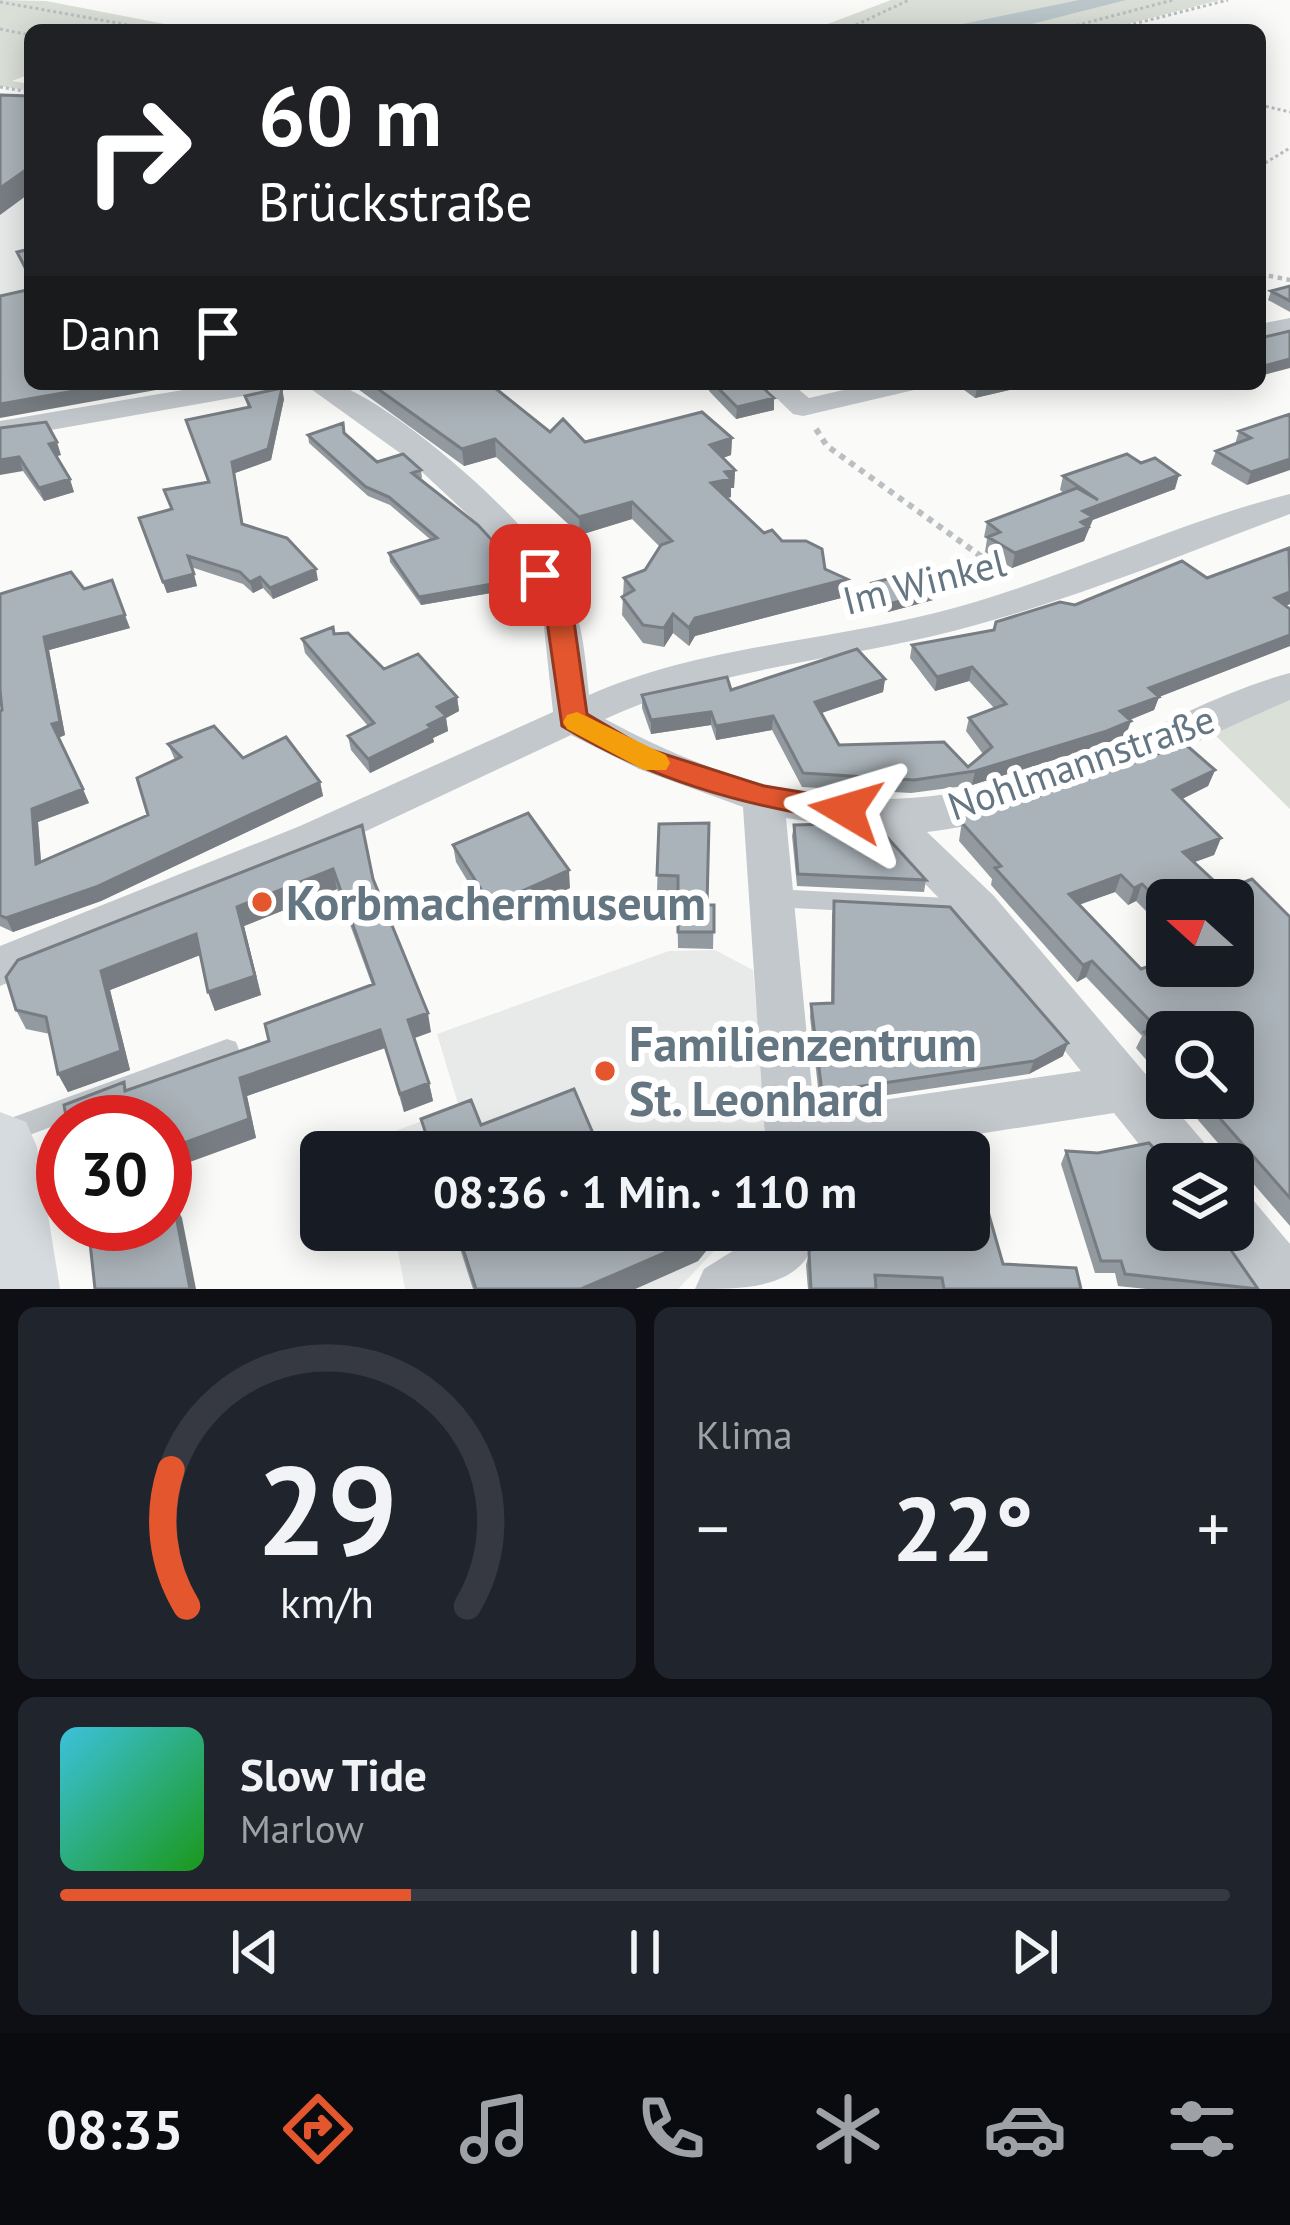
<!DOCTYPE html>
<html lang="de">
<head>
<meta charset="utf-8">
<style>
  body { margin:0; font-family:"PT Sans",sans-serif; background:#20242c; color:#f1f3f6; height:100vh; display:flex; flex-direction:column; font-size:45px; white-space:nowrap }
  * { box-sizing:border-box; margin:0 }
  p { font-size:39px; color:#9ea1a6 }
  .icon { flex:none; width:66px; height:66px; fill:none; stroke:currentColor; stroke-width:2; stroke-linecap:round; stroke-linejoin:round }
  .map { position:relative; height:1289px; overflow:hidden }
  .details { display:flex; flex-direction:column; gap:18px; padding:18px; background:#0d0f14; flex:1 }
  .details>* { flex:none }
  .guide { position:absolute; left:24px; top:24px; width:1242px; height:366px; border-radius:18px; box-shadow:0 6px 30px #0003; background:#202124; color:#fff; overflow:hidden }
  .needle { width:78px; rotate:291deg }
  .fabs { position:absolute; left:1146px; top:879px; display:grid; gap:24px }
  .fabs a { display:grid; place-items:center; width:108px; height:108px; border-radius:18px; background:#171b24; box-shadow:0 6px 30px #0003; font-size:60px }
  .speed { position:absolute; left:36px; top:1095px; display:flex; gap:24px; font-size:60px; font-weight:700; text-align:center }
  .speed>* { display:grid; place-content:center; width:156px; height:156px; border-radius:50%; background:#171b24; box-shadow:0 6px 30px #0003; line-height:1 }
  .speed .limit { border:18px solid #d22; background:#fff; color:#111 }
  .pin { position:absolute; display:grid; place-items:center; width:102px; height:102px; color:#fff; margin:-51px; border-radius:24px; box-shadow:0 6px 18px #0006 }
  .me { position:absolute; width:132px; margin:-66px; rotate:277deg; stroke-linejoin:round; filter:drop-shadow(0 0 9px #0008) }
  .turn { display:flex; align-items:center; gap:42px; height:252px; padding:0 36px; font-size:54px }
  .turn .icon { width:156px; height:156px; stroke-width:2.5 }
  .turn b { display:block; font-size:84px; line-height:102px }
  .then { display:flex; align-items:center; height:114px; padding:0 36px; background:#0003; gap:24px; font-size:45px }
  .big { font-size:90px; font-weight:700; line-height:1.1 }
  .details .widget { flex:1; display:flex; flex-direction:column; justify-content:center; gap:18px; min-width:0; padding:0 42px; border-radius:18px; background:#20242c }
  .details .dial { align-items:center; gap:0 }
  .dial svg { height:312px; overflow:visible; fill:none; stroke:#363941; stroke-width:7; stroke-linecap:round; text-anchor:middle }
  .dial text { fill:#f1f3f6; stroke:none }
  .song { display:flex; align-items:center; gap:36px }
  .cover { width:144px; height:144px; border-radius:18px; background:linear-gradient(135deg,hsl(190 70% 55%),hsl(120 70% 35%)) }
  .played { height:12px; border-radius:6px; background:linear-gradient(90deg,#e4572e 30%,#363941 30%) }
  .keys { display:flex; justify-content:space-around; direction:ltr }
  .heat { display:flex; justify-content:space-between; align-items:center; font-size:66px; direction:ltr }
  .details .tiles { flex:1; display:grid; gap:18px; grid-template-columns:1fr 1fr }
  .widget:last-child { grid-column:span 2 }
  .trip { position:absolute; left:300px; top:1131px; width:690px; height:120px; border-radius:18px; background:#171b24; box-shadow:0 6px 30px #0003; font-weight:700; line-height:120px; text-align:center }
  .tabs { display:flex; height:192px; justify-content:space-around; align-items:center; background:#090b0e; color:#9ea1a6 }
  .tabs .icon { width:84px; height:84px }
  .tabs .on { color:#e4572e }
  .tabs b { font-size:54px; color:#f1f3f6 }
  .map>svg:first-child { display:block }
  .built { fill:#e8e9e9 }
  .green { fill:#dadfd7 }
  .water { fill:#bbc7cb }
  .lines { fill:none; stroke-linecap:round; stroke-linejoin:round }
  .path-far2 { stroke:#bbbfc2; stroke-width:3; stroke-dasharray:3 3; stroke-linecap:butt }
  .path-far1 { stroke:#bbbfc2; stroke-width:4.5; stroke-dasharray:4.5 4.5; stroke-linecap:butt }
  .path { stroke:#bbbfc2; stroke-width:6; stroke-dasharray:6 6; stroke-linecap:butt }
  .lane { fill:#c3c8cc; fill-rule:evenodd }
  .street { fill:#c3c8cc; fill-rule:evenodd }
  .secondary { fill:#d6dbdf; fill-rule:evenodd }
  .wall { fill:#929a9f; fill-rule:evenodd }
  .shaded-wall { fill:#777d82 }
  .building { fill:#aab3b9; stroke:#777d82; stroke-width:3; fill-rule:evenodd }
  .route { fill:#e4572e; stroke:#94391e; stroke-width:3 }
  .slow { fill:#f59e0b }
  .poi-dot { fill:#e4572e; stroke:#fff; stroke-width:4.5 }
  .labels { text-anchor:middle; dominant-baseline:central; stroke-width:12; stroke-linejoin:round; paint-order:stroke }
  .street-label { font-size:39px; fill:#657683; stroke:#fff }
  .near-poi-label { font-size:48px; font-weight:bold; fill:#657683; stroke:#fff; text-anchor:start }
</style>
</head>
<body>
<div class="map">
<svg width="1290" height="1289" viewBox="0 0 1290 1289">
  <rect width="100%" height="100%" fill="#fafaf8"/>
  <path class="built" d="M0 93 30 98V291L0 297Z
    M715 950 753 970 766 1121 759 1152H380L377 1138 459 1107 437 1034 669 951Z
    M394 1230H734L678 1289H405Z"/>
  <path class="green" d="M0 0 46 1 196 30H30V74L12 81 30 84V91L0 86Z
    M891 0H1220L1105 30H812Z
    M1290 697V809L1209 729Z"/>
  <path class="water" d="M1079 0H1126L1024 26 934 30Z"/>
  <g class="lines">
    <path class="path-far2" d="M0 2 157 30
      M0 29 30 35
      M845 30 909 0
      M1059 30 1173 0
      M1110 30 1228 0
      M0 87 30 92
      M1260 105 1290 112
      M1260 166 1290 148"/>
    <path class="path-far1" d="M1260 274 1290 280"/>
    <path class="path" d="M816 429 827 446 1010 577"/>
    <path class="lane" d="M773 889 967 899 975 902 978 908 975 914 967 917 773 907 765 904 762 898 765 892Z
      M227 1039 236 1042 239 1050 236 1058 0 1146V1122Z"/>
    <path class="street" d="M1290 318V334L1260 340V324Z
      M218 384H280L266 392 0 439V421Z
      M304 384C316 384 330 382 341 386 403 411 529 521 562 580 583 616 585 655 589 695 698 647 820 642 935 613 1056 583 1169 524 1290 494V514C1173 558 1056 607 933 636 823 662 707 671 605 719 781 814 919 825 1104 749 1165 724 1226 690 1290 673V700C1174 750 1054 817 927 832L994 896 1207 1146 1215 1164H1167V1179L1114 1113 862 1152H766L743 807 639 769 571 735 330 848 0 986V946L300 826 553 712 542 608 510 554 407 458ZM786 818 874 831 962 922 1081 1071 814 1110Z
      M762 384H792L809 398 869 384H918L914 390 803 416 793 414Z
      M1233 1192 1253 1200 1290 1244V1289H1254L1213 1238 1210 1230H1233Z
      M766 1230 803 1231 811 1251C791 1289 741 1289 695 1289L704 1269Z"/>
    <path class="secondary" d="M0 1112 26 1122 37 1147 60 1289H0Z"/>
  </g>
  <path class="wall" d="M1290 286V312L1268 300 1271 291Z
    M351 384H490L550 432 585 442 732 438 731 455 723 458 735 470 734 488H731V497L727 498 764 533 782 541 825 569 847 579 845 597 695 636 689 646 673 633 664 647 643 643 622 615 624 578 645 570 660 547 632 519 580 535 496 457 464 466Z
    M709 384H759L774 398V410L736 419 709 391Z
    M956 384H1035L975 398Z
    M245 396 284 399 271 460 235 473 243 524 318 580 273 599 263 588 253 593 243 584 191 567 197 586 167 593 143 529 171 510 164 490 208 483 186 420 248 408Z
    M1285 415 1247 485 1211 464 1216 451 1235 444 1239 431Z
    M0 428 61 455 56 456 74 492 44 501 23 471Z
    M345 433 377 462 421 470 422 478 419 479 514 589 421 605 390 562 389 553 431 540 390 505 368 496 309 443 308 435Z
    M1063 476 1175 489 1093 520 1084 541 1012 568 985 552 987 539 984 537 987 522 1064 493 1060 490Z
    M1290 549V604L1285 606 1290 609V646L1159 697 1154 710 1130 720 1126 735 1102 745 972 785 911 793 802 787 772 730 716 740 711 725 651 734 642 708V695L885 679 883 692 821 713 839 745 968 767 983 754 966 731 969 718 994 708 969 681 935 691 910 658 912 645 994 630 1075 605 1207 578Z
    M872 583 934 592 933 600 888 612 870 591Z
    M84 589 130 628 49 650 65 735 58 738 89 803 38 822 41 861 148 815 175 760 168 744 243 758 320 782 323 796 101 901 13 932 0 926V711L2 710Z
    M334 634 384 669 457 697 459 711 446 718 448 731 433 738 434 742 370 773 351 750 348 736 368 726 305 653 302 639Z
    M1215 770 1208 786 1182 799 1221 838 1214 855 1194 862 1224 890 1290 917V1226L1179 1098H1233L1167 1032V1084L1136 1048 1142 1036 1086 977 1077 982 991 885 992 879 959 841 963 814ZM1115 892 1128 905 1136 901 1167 932V900L1233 966 1141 969 1079 905Z
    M659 824 707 905H714L713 949 678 948 677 892H657Z
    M362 825 373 879 431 1032 414 1038 429 1083 433 1101 404 1112 385 1048 247 1096 256 1138 128 1090 269 1041 372 985 337 889 244 926 261 995 215 1011 208 992 200 955 110 990 130 1070 68 1092 58 1074 50 1034 26 1029 16 1010Z
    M794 825 926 880 924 892 797 886 792 836Z
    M453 845 570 888 493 923 456 862Z
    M834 901 1063 1056 1029 1074 820 1105 810 1017 811 1004 831 1003 832 915Z
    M1066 1151 1258 1289H1146L1118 1286 1115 1273H1095L1061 1164Z
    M454 1230H719L718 1236 698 1261 635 1289H473Z
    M816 1230H969L1003 1264 1081 1289H808L806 1265 809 1252 815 1242Z"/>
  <path class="shaded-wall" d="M30 167V193L0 215V188Z
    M1290 359V368L1260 376V367Z
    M114 384H155L156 390 0 418V404Z
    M993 384H1035L975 398 977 388Z
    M282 388 284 399 271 460 235 473 232 462Z
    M774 398V410L736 419 737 407Z
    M732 438 731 455 710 462V445Z
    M495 439 496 457 464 466 462 449Z
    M57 442 61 455 53 457 49 444Z
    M19 457 23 471 0 475V460Z
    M1290 459V470L1247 485 1251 472Z
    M735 470 734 488H731V497L711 501V483L725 472Z
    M1179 475 1175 489 1092 520 1084 541 1012 568 1015 553 1083 511Z
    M70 479 74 492 44 501 39 488Z
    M632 502V519L580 535 579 517Z
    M316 569 318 580 273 599 270 588Z
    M194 574 197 586 167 593 163 582Z
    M260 577 263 588 253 593 250 582Z
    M847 579 845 597 695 636 689 646V628L695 618Z
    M514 580V589L421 605 419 597Z
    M934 592 933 600 888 612 889 604Z
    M1290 592V604L1269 612 1275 598Z
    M673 614V633L664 647V628Z
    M125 615 130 628 49 650 65 735 58 738 52 724 44 637Z
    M1290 635V646L1151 700 1159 697 1154 710 1116 725 1120 711 1149 688Z
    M972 667 969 681 935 691 937 677Z
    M885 679 883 692 813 716 815 702Z
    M457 697 459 711 446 718 448 731 433 738 434 742 370 773 368 759 428 725 437 707Z
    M711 712V725L651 734V720Z
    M773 716 772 730 716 740V726Z
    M1131 721 1126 735 1102 745 972 785 975 771Z
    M1215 770 1208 786 1166 807 1173 790Z
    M320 782 323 796 101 901 13 932 6 918Z
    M83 789 89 803 38 822 42 877 36 864 32 809Z
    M1221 838 1214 855 1176 869 1183 852Z
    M333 869 337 889 244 926 261 995 215 1011 208 992 237 907Z
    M569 870 570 888 493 923 491 905Z
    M1121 875 1115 892 1063 910 1069 894Z
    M1142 884 1136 901 1128 905 1134 888Z
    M196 934 203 954 110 990 130 1070 68 1092 58 1074 101 971Z
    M1092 961 1086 977 1077 982 1083 965Z
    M428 1013 431 1032 412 1039 408 1020Z
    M380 1030 385 1048 247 1096 256 1138 165 1171V1150L240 1078Z
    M1068 1043 1063 1056 1029 1074 1034 1061Z
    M429 1083 433 1101 404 1112 400 1094Z
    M173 1200 182 1218 196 1289H190Z
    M706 1230H719L718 1236 698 1261 635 1289H581Z"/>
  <path class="building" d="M0 95 30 96V167L0 188Z
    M30 249V277L17 252Z
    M30 281V384H114L0 404V296L27 290Z
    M1290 286V301L1271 291Z
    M1290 331V359L1260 367V338Z
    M371 384H490L550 432 563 419 585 442 702 412 732 438 710 445 735 470 725 472 731 479 711 483 764 533 772 530 782 541H806L822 549 825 569 847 579 695 618 689 628 673 614 664 628 643 625 622 597 634 590 624 578 645 570 661 545 672 541 632 502 579 517 495 439 462 449Z
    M714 384H759L774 398 737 407Z
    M282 388 268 449 232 462 242 524 287 538 316 569 270 588 260 577 250 582 240 572 188 556 194 574 163 582 139 518 172 509 164 490 209 482 186 420 250 407 245 396Z
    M1290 414V459L1251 472 1216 451 1251 438 1239 431Z
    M46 422 57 442 49 444 70 479 39 488 19 457 0 460V428Z
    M343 423 344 433 377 462 403 454 421 470 412 473 478 525 504 553 514 580 419 597 389 553 437 538 389 497 366 487 308 435Z
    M1127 454 1141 463 1155 458 1179 475 1083 511 1093 517 1081 522 1088 527 1015 553 988 537 1000 532 987 522 1077 488 1098 500 1063 476Z
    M1289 548 1290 592 1275 598 1290 609V635L1149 688 1159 697 1120 711 1131 721 1107 731 975 771 914 780 803 773 773 716 716 726 711 712 651 720 642 695 727 677 731 690 857 649 885 679 815 702 839 745 944 742 968 767 992 747 969 718 1006 704 972 667 937 677 912 645 994 630 996 622 1060 602 1075 605 1182 561 1207 578Z
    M71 572 84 589 112 580 125 615 44 637 60 722 52 724 83 789 32 809 36 864 148 815 137 778 181 757 168 744 214 726 243 758 286 737 320 782 96 887 6 918 0 915V711L2 710 0 690V594Z
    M915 572 934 592 889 604 872 583Z
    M333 627 334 634 348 633 384 669 418 654 457 697 437 707 446 716 428 725 431 728 368 759 348 736 374 723 302 639Z
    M1185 744 1215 770 1173 790 1221 838 1183 852 1224 890 1252 879 1290 917V1198L1202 1098H1233V1032H1167V1058L1144 1032 1156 1027 1092 961 1083 965 995 868 1001 866 963 824V814L1027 800ZM1121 875 1134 888 1142 884 1167 908V900H1233V966H1167V960L1141 969 1069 894Z
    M528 813 569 870 491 905 453 845Z
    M709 823 707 905H714V932H678V876L657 875 659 824Z
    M874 823 926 880 798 874 794 825Z
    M362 825 373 879 428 1013 408 1020 429 1083 400 1094 380 1030 240 1078 249 1119 165 1150V1122H67L64 1105 124 1082 125 1091 269 1041 265 1024 374 984 333 869 237 907 255 976 208 992 196 934 101 971 121 1051 58 1074 46 1017 16 1010 6 977 18 960Z
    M834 901 950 907 1068 1043 1034 1061 822 1092 811 1004 833 1003Z
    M574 1089 601 1152H432L421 1119 471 1100 481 1125Z
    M1149 1143 1169 1164H1167V1230H1217L1258 1289 1125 1274 1121 1261H1101L1066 1151 1098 1153Z
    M173 1200 190 1289H95L88 1224H165V1202Z
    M969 1207 987 1208 1003 1264 1076 1268 1081 1289H944L942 1278 875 1275 876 1289H811L809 1252 817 1240 818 1230H969Z
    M457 1230H706L699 1238 581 1289H476Z"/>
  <path class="route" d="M540 567 549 570 572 607 587 714 645 748 764 786 857 801 862 810 857 818 846 821C744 806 651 780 562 726L545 607 527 575Z"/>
  <path class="slow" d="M577 712 666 755 670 763 666 770H644L567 729 563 722 567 715Z"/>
  <g class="poi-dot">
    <circle cx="262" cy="902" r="12"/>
    <circle cx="605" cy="1071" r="12"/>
  </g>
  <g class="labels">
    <g class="street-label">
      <text transform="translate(924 581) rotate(-14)">Im Winkel</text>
      <text transform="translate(1081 762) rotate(-19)">Nohlmannstraße</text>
    </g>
    <g class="near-poi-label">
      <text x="286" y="902">Korbmachermuseum</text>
      <text x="629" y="1043">Familienzentrum<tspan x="629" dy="55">St. Leonhard</tspan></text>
    </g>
  </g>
</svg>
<div class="fabs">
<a><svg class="needle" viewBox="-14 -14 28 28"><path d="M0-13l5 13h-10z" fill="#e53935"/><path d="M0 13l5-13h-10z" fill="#9ea1a6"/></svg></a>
<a><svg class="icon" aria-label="search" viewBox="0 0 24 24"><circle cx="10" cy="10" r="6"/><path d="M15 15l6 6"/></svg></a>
<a><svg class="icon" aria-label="layers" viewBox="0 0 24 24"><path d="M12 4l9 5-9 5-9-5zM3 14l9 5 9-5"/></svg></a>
</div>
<div class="speed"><div class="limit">30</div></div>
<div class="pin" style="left:540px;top:575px;background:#d93025"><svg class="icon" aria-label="arrive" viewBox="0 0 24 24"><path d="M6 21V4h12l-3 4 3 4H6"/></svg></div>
<svg class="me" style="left:846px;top:810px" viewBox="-20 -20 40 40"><path d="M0-17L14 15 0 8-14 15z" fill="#e4572e" stroke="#fff" stroke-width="4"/></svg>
<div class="trip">08:36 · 1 Min. · 110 m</div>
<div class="guide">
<div class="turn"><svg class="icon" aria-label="right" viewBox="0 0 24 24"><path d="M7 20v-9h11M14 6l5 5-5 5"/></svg><div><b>60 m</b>Brückstraße</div></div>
<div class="then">Dann<svg class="icon" aria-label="arrive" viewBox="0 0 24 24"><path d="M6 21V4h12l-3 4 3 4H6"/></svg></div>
</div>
</div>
<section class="details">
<div class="tiles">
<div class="widget dial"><svg viewBox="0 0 100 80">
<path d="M14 69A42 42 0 1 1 86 69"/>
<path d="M14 69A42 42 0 0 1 10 34" stroke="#e4572e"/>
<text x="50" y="56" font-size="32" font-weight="700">29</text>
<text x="50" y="72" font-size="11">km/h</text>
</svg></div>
<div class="widget"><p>Klima</p>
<div class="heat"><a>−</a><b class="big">22°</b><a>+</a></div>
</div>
<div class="widget">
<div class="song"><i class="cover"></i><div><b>Slow Tide</b><p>Marlow</p></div></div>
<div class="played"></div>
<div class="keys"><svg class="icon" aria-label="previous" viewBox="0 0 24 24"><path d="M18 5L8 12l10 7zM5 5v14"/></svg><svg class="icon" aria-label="pause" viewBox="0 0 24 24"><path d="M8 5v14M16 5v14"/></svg><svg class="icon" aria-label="next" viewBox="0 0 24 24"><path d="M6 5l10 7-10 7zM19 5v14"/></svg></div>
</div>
</div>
</section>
<nav class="tabs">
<b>08:35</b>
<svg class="icon on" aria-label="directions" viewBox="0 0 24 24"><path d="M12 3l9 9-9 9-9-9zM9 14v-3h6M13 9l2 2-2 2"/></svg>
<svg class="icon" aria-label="music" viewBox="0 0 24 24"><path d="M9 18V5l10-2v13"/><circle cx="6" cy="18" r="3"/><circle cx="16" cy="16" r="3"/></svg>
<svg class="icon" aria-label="phone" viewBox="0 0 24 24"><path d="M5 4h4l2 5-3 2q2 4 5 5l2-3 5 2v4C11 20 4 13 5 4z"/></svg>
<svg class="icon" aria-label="climate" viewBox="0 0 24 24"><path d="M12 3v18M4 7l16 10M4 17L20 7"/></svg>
<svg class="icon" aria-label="car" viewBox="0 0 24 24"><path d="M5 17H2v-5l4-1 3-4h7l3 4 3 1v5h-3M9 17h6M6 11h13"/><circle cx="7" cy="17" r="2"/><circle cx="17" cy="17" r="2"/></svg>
<svg class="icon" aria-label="filters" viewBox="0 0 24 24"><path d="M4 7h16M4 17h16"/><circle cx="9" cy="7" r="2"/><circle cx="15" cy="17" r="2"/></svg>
</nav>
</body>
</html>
